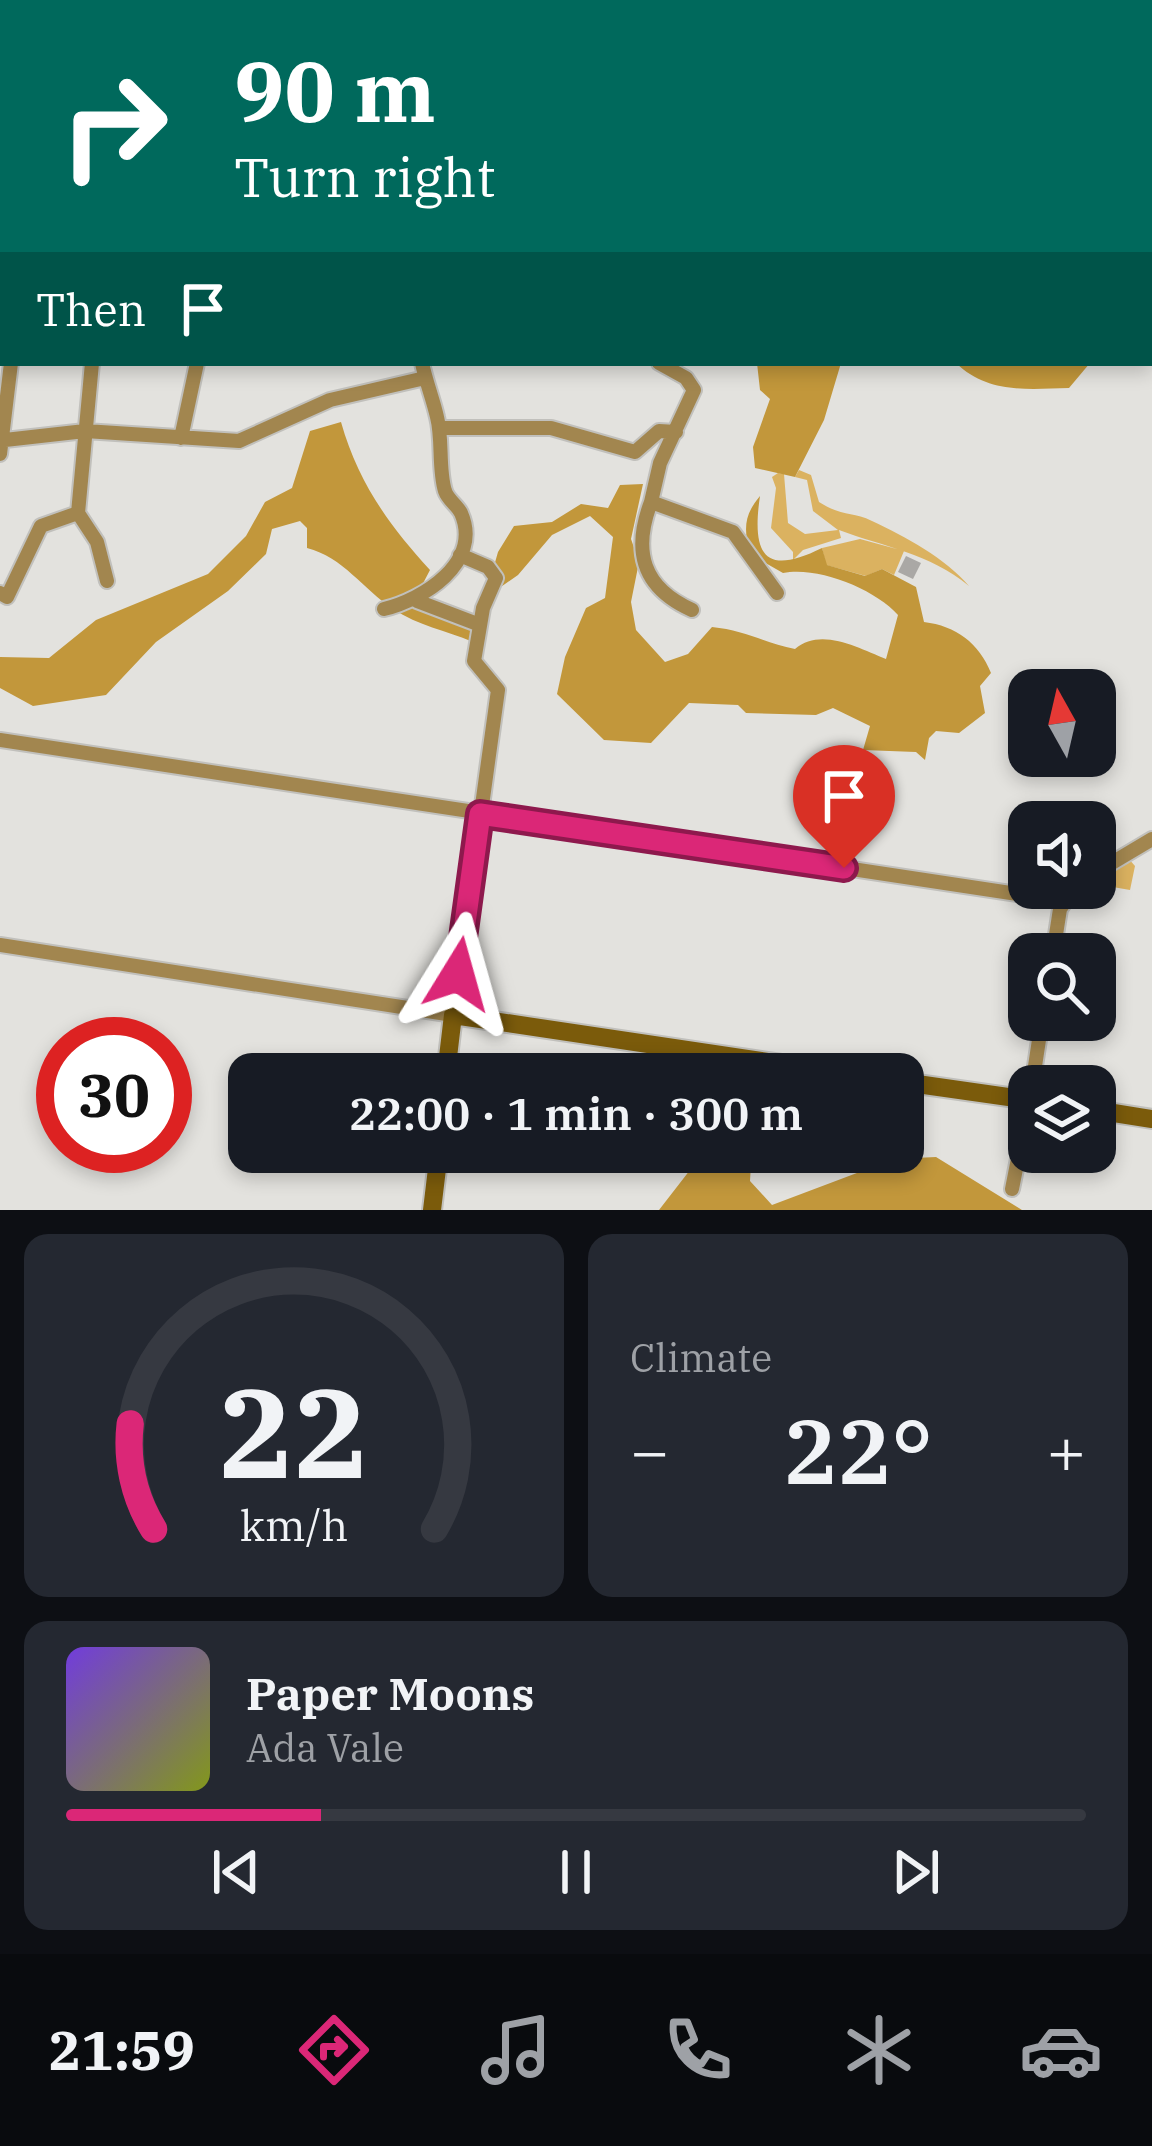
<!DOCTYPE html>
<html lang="en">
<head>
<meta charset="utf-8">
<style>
  body { margin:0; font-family:"IBM Plex Serif",serif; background:#242831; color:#f1f3f6; height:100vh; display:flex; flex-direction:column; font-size:45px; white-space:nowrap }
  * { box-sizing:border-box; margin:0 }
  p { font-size:39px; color:#9ea1a6 }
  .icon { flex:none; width:66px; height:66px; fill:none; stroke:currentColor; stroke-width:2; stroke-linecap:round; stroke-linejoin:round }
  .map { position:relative; height:1210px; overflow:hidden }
  .side { display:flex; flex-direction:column; gap:24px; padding:24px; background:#0d0f14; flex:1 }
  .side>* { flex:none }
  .guide { position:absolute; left:0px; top:0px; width:1152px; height:366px; box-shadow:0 6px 18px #0003; background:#00695c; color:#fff; overflow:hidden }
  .needle { width:78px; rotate:352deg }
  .controls { position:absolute; left:1008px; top:669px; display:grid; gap:24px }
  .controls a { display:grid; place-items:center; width:108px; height:108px; border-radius:24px; background:#171b24; box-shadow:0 6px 18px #0003; font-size:60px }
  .speed { position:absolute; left:36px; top:1017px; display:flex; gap:24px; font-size:60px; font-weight:700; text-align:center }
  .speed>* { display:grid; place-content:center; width:156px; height:156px; border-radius:50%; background:#171b24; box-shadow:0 6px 18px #0003; line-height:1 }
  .speed .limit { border:18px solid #d22; background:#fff; color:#111 }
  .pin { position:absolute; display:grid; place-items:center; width:102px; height:102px; color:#fff; margin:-123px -51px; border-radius:50% 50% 50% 0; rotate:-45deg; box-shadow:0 0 12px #0007 }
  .pin .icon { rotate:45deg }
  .me { position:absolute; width:132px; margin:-66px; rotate:8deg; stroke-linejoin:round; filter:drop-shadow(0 0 9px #0008) }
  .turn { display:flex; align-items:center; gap:42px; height:252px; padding:0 36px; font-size:54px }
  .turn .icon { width:156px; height:156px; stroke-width:2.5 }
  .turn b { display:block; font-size:84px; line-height:102px }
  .then { display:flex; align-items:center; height:114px; padding:0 36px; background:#0003; gap:24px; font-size:45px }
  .big { font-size:90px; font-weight:600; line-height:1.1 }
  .side .widget { flex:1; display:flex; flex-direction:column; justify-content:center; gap:18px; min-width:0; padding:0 42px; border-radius:24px; background:#242831 }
  .side .dial { align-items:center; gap:0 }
  .dial svg { height:312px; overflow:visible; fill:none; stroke:#363941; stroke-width:7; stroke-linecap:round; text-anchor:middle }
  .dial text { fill:#f1f3f6; stroke:none }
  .song { display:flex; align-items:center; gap:36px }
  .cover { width:144px; height:144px; border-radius:18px; background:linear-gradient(135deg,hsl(260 70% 55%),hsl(70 70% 35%)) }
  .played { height:12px; border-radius:6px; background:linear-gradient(90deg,#db2777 25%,#363941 25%) }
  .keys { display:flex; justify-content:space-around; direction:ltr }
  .heat { display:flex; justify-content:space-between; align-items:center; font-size:66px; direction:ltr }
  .side .tiles { flex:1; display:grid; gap:24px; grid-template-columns:1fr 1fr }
  .widget:last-child { grid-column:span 2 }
  .trip { position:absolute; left:228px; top:1053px; width:696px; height:120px; border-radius:24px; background:#171b24; box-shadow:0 6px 18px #0003; font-weight:600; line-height:120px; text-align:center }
  .dock { display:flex; height:192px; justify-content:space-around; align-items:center; background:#090b0e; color:#9ea1a6 }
  .dock .icon { width:84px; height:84px }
  .dock .active { color:#db2777 }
  .dock b { font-size:54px; color:#f1f3f6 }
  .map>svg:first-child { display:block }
  .built { fill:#dcd7cc }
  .green { fill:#dbb260 }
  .forest { fill:#c2973b }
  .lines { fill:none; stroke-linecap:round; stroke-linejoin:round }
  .river { stroke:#b18727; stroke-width:21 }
  .building { fill:#aaa8a5 }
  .street-casing { stroke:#c1c0bc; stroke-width:18 }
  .secondary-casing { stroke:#c1c0bc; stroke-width:22 }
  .highway-casing { stroke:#c1c0bc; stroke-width:28 }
  .street { stroke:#a2864f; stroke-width:14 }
  .secondary { stroke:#7b5b0b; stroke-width:18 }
  .highway { stroke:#352b17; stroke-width:24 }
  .route-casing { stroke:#8e194d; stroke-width:30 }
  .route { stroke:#db2777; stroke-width:21 }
</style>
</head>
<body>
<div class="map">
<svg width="1152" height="1210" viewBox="0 0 1152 1210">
  <rect width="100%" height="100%" fill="#e3e2de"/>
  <path class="built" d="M243 0H616L244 3Z"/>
  <path class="green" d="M0 0 28 3H3L0 227Z
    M799 470 811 475 819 502C842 517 852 511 872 521 906 537 945 558 969 586 929 553 884 547 839 530L841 538 803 550 793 560V552L771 528 776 488 772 477 778 473 784 474 788 523 805 534 838 530 813 511 807 480 795 477Z
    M860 539 904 551 894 575 882 569 866 576 826 565 822 548Z
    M1128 858 1135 866 1130 890 1107 886 1100 877Z"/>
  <path class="forest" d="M757 363H841L824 420 795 477 755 468 753 447 770 399 760 390Z
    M956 363H1090L1069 388C1027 389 988 394 956 363Z
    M341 422C358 482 388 524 430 570L418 593 475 629 473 642C445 630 419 626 393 609 363 589 343 557 307 548V528L300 521 272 529 266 554 228 591 156 642 106 695 33 706 0 688V657L49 658 96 620 208 574 246 536 265 502 292 488 310 431Z
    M643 484 631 539 639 562 631 602 636 630 665 662 688 654 712 627C744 630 765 643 795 649 821 627 858 648 886 659L898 615C875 589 818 566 783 573L750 554C744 530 743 516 760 496 750 563 771 573 822 548L827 565 865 576 882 569 916 587 924 622C956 626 979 643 991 673L980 686 985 713 959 733 936 731 929 738 925 760 916 752 863 750 870 726 833 708 816 715 746 713 738 705 689 703 651 743 604 740 557 694 565 657 586 608 605 598 613 537 590 516 552 535 518 575 495 591 488 587 498 552 514 526 552 522 581 504 608 508 620 485Z
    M732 1152 751 1164 750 1181 772 1205 894 1159 936 1157 1022 1210H659L690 1170Z"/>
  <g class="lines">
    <path class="river" d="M31 0 32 3"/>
  </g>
  <path class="building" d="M906 556 921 563 913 579 898 572Z"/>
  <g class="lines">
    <g class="street-casing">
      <path id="street" d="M104 0 106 3
        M189 3 195 0
        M679 3H680
        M784 3 787 0
        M871 3 873 0
        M987 3 991 0
        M1149 153H1152
        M0 342 3 341
        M92 363 78 513 97 542 107 581
        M659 363 686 378 694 390 660 463 651 502 733 532 777 593
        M439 428H551L635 452 659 431 676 432
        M181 438 197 363
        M5 440 85 431 239 441 330 400 425 378
        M0 454 11 363
        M651 502C632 552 643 588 692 610
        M0 593 7 597 41 526 78 513
        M417 601 480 625
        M384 609C422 600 483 563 461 513 457 505 448 500 445 491 438 468 443 440 437 417 433 399 426 382 422 363
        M0 740 1063 901
        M1095 873 1152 839
        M0 945 453 1015 498 690 474 661 483 608 496 578 488 567 460 555
        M1053 954 1060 909 1075 888
        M1032 1086 1042 1020
        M1012 1189 1029 1103"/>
    </g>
    <g class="secondary-casing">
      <path id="secondary" d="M629 3 631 0
        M446 1074 453 1015 849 1074
        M903 1082 1029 1100
        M1095 1110 1152 1119
        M432 1210 439 1152"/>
    </g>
    <g class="highway-casing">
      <path id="highway" d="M918 0 920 3
        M1149 265 1152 268"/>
    </g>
    <use href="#street" class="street"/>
    <use href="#secondary" class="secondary"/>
    <use href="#highway" class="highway"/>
  </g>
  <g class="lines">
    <g class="route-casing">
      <path id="route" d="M458 974 480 814 844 868"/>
    </g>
    <use href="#route" class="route"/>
  </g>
</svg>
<div class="controls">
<a><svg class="needle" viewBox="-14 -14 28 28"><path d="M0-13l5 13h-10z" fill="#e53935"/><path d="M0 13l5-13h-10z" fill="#9ea1a6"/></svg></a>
<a><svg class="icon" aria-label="sound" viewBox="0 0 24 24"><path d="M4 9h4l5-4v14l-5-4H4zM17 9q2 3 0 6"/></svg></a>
<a><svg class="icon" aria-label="search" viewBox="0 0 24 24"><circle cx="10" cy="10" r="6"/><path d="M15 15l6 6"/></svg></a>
<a><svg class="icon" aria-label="layers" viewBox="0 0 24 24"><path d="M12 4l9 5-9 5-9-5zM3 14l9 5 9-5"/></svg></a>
</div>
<div class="speed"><div class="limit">30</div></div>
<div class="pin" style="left:844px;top:868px;background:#d93025"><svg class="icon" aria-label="arrive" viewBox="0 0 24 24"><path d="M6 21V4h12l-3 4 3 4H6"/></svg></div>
<svg class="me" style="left:458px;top:974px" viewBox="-20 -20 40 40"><path d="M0-17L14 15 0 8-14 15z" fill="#db2777" stroke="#fff" stroke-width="4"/></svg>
<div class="trip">22:00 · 1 min · 300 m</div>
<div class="guide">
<div class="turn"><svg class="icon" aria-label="right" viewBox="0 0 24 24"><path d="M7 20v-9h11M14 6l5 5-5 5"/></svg><div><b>90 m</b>Turn right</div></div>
<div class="then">Then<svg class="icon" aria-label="arrive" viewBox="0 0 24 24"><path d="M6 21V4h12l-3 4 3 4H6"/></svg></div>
</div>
</div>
<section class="side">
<div class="tiles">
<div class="widget dial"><svg viewBox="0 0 100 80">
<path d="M14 69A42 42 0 1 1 86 69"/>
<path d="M14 69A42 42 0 0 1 8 42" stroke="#db2777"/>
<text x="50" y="56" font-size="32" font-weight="700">22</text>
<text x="50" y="72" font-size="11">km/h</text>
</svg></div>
<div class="widget"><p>Climate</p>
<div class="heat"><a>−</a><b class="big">22°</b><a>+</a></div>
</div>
<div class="widget">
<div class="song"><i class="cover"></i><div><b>Paper Moons</b><p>Ada Vale</p></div></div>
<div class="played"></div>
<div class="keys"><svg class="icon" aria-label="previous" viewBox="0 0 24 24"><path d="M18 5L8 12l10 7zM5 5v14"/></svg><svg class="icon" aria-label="pause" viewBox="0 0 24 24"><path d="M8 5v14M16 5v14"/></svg><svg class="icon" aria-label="next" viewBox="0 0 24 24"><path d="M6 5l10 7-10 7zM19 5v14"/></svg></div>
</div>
</div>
</section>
<nav class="dock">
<b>21:59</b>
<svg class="icon active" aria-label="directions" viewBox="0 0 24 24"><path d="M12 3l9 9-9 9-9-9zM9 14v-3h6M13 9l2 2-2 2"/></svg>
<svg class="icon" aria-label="music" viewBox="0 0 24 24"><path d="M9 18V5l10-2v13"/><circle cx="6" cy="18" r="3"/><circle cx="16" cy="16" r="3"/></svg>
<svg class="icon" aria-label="phone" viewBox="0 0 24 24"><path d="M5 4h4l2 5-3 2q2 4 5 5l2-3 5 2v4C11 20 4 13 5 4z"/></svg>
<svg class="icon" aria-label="climate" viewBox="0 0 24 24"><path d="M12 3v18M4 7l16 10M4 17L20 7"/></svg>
<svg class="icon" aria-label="car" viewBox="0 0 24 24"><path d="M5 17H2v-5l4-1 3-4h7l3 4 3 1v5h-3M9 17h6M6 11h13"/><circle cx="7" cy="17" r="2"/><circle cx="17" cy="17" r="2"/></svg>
</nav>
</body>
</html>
